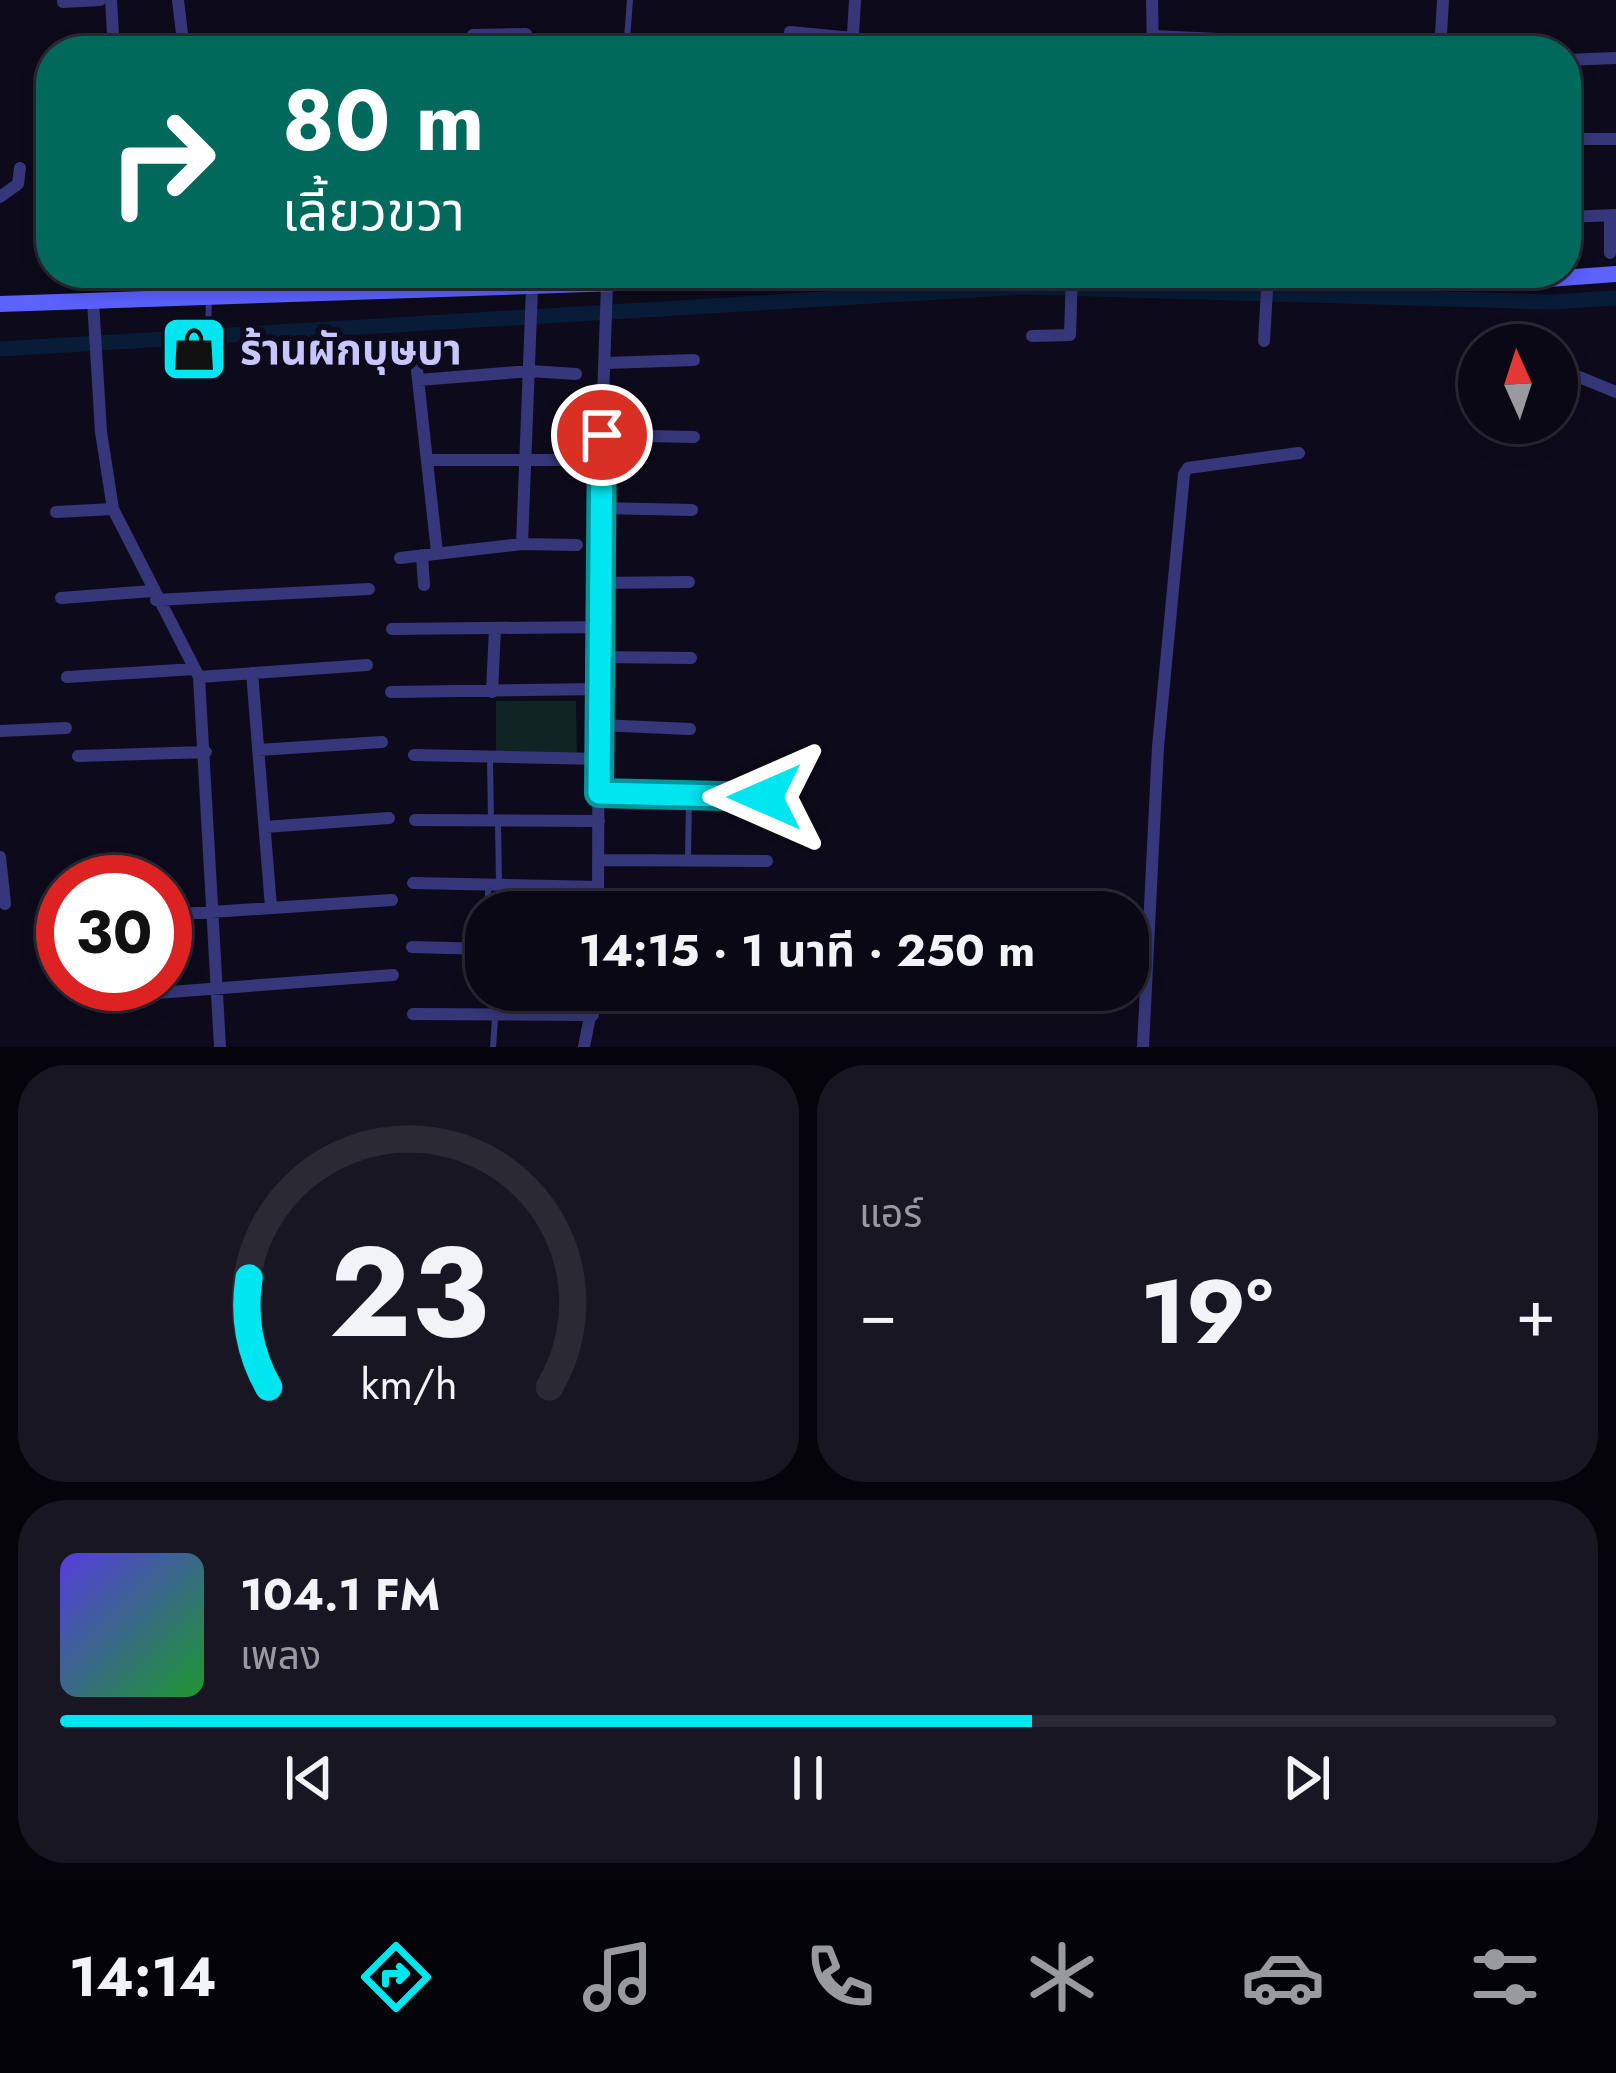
<!DOCTYPE html>
<html lang="th">
<head>
<meta charset="utf-8">
<style>
  body { margin:0; font-family:Jost,"Noto Sans Thai",sans-serif; background:#181622; color:#f1f3f6; height:100vh; display:flex; flex-direction:column; font-size:45px; white-space:nowrap }
  * { box-sizing:border-box; margin:0 }
  p { font-size:39px; color:#999aa0 }
  .icon { flex:none; width:66px; height:66px; fill:none; stroke:currentColor; stroke-width:2; stroke-linecap:round; stroke-linejoin:round }
  .map { position:relative; height:1047px; overflow:hidden }
  .side { display:flex; flex-direction:column; gap:18px; padding:18px; background:#06040b; flex:1 }
  .side>* { flex:none }
  .top-card { position:absolute; left:36px; top:36px; width:1545px; height:252px; border-radius:48px; box-shadow:0 6px 18px #0003,0 0 0 3px #2a2934; background:#00695c; color:#fff; overflow:hidden }
  .needle { width:78px; rotate:357deg }
  .controls { position:absolute; left:1458px; top:324px; display:grid; gap:24px }
  .controls a { display:grid; place-items:center; width:120px; height:120px; border-radius:50%; background:#0a0814; box-shadow:0 6px 18px #0003,0 0 0 3px #2a2934; font-size:60px }
  .speed { position:absolute; left:36px; top:855px; display:flex; gap:24px; font-size:60px; font-weight:700; text-align:center }
  .speed>* { display:grid; place-content:center; width:156px; height:156px; border-radius:50%; background:#0a0814; box-shadow:0 6px 18px #0003,0 0 0 3px #2a2934; line-height:1 }
  .speed .limit { border:18px solid #d22; background:#fff; color:#111 }
  .pin { position:absolute; display:grid; place-items:center; width:102px; height:102px; color:#fff; margin:-51px; border:6px solid #fff; border-radius:50%; box-shadow:0 3px 12px #0007 }
  .me { position:absolute; width:132px; margin:-66px; rotate:270deg; stroke-linejoin:round; filter:drop-shadow(0 0 9px #0008) }
  .turn { display:flex; align-items:center; gap:42px; height:252px; padding:0 48px; font-size:54px }
  .turn .icon { width:156px; height:156px; stroke-width:2.5 }
  .turn b { display:block; font-size:84px; line-height:102px }
  .big { font-size:90px; font-weight:700; line-height:1.1 }
  .side .widget { flex:1; display:flex; flex-direction:column; justify-content:center; gap:18px; min-width:0; padding:0 42px; border-radius:48px; background:#181622 }
  .side .dial { align-items:center; gap:0 }
  .dial svg { height:312px; overflow:visible; fill:none; stroke:#2a2934; stroke-width:7; stroke-linecap:round; text-anchor:middle }
  .dial text { fill:#f1f3f6; stroke:none }
  .song { display:flex; align-items:center; gap:36px }
  .cover { width:144px; height:144px; border-radius:18px; background:linear-gradient(135deg,hsl(250 70% 55%),hsl(130 70% 35%)) }
  .played { height:12px; border-radius:6px; background:linear-gradient(90deg,#00e6f0 65%,#2a2934 65%) }
  .keys { display:flex; justify-content:space-around; direction:ltr }
  .heat { display:flex; justify-content:space-between; align-items:center; font-size:66px; direction:ltr }
  .side .tiles { flex:1; display:grid; gap:18px; grid-template-columns:1fr 1fr }
  .widget:last-child { grid-column:span 2 }
  .trip { position:absolute; left:465px; top:891px; width:684px; height:120px; border-radius:48px; background:#0a0814; box-shadow:0 6px 18px #0003,0 0 0 3px #2a2934; font-weight:700; line-height:120px; text-align:center }
  .tabs { display:flex; height:192px; justify-content:space-around; align-items:center; background:#040308; color:#999aa0 }
  .tabs .icon { width:84px; height:84px }
  .tabs .selected { color:#00e6f0 }
  .tabs b { font-size:54px; color:#f1f3f6 }
  .map>svg:first-child { display:block }
  .green { fill:#0e2523 }
  .lines { fill:none; stroke-linecap:round; stroke-linejoin:round }
  .canal { stroke:#081c37; stroke-width:15 }
  .lane { stroke:#36377a; stroke-width:6 }
  .street { stroke:#36377a; stroke-width:12 }
  .secondary { stroke:#5c61ff; stroke-width:16 }
  .route-casing { stroke:#00969c; stroke-width:30 }
  .route { stroke:#00e6f0; stroke-width:21 }
  .labels { text-anchor:middle; dominant-baseline:central; stroke-width:12; stroke-linejoin:round; paint-order:stroke }
  .poi-label { font-size:42px; font-weight:bold; fill:#c8c5ff; stroke:#0d0b1b; text-anchor:start }
</style>
</head>
<body>
<div class="map">
<svg width="1616" height="1047" viewBox="0 0 1616 1047">
  <rect width="100%" height="100%" fill="#0d0b1b"/>
  <path class="green" d="M496 701H576L577 757H496Z"/>
  <g class="lines">
    <path class="canal" d="M0 349 1023 287 1551 302 1616 298"/>
    <path class="lane" d="M626 51 630 0
      M207 368 209 300
      M490 760 491 819
      M498 823 499 882
      M688 857 689 799
      M488 912V886
      M683 1003 684 990
      M493 1047 497 990"/>
    <path class="street" d="M111 0 114 51
      M178 0 184 51
      M1152 0 1153 51
      M63 2 100 0
      M790 32 853 38
      M1153 36 1241 40
      M474 51 473 35 526 34
      M852 51 855 0
      M1440 51 1443 0
      M1566 60 1616 58
      M1566 139H1616
      M0 197 18 184 20 168
      M1610 216V253
      M1566 217 1616 215
      M93 301 101 432 113 509 199 677 220 1047
      M1032 336 1070 335 1072 273
      M1264 341 1268 273
      M414 343 437 552
      M607 363 694 360
      M1557 368 1616 392
      M419 380 530 371 576 374
      M602 435 694 437
      M428 460H572
      M599 508 692 510
      M56 512 113 509
      M522 544 532 288
      M422 555 424 585
      M400 558 522 544 577 545
      M598 583 689 582
      M61 598 152 591
      M156 600 369 589
      M392 629 600 627
      M599 657 691 658
      M252 673 271 907
      M67 677 194 669
      M199 677 367 665
      M391 692 600 689
      M492 692 495 628
      M599 725 690 729
      M0 731 66 728
      M258 750 382 742
      M414 755 599 759
      M78 756 206 752
      M599 793 765 797
      M415 820 599 821
      M265 827 389 818
      M0 857 5 904
      M598 860 767 861
      M413 883 598 887
      M598 912 599 508 607 285
      M165 915 392 900
      M412 947 486 949
      M117 996 393 975
      M594 1003 760 1004
      M413 1014 593 1015
      M584 1047 595 990
      M1143 1047 1158 747 1184 474 1188 468 1299 453"/>
    <path class="secondary" d="M1329 273 1548 279 1616 274
      M0 304 912 273"/>
  </g>
  <g class="lines">
    <g class="route-casing">
      <path id="route" d="M602 435 599 793 765 797"/>
    </g>
    <use href="#route" class="route"/>
  </g>
  <defs>
    <g id="shop-square" transform="scale(3.45)"><rect x="-9" y="-9" width="18" height="18" rx="4" fill="#00e6f0" stroke="#0d0b1b"/><path d="M-5-2.5h2.3a2.7 3.5 0 0 1 5.4 0H5L5.5 6h-11ZM-1.5-2.5h3a1.5 2.3 0 0 0-3 0Z" fill="#111"/></g>
  </defs>
  <g fill-rule="evenodd">
    <use href="#shop-square" x="194" y="349"/>
  </g>
  <g class="labels">
    <g class="poi-label">
      <text x="240" y="349">ร้านผักบุษบา</text>
    </g>
  </g>
</svg>
<div class="controls">
<a><svg class="needle" viewBox="-14 -14 28 28"><path d="M0-13l5 13h-10z" fill="#e53935"/><path d="M0 13l5-13h-10z" fill="#999aa0"/></svg></a>
</div>
<div class="speed"><div class="limit">30</div></div>
<div class="pin" style="left:602px;top:435px;background:#d93025"><svg class="icon" aria-label="arrive" viewBox="0 0 24 24"><path d="M6 21V4h12l-3 4 3 4H6"/></svg></div>
<svg class="me" style="left:765px;top:797px" viewBox="-20 -20 40 40"><path d="M0-17L14 15 0 8-14 15z" fill="#00e6f0" stroke="#fff" stroke-width="4"/></svg>
<div class="trip">14:15 · 1 นาที · 250 m</div>
<div class="top-card">
<div class="turn"><svg class="icon" aria-label="right" viewBox="0 0 24 24"><path d="M7 20v-9h11M14 6l5 5-5 5"/></svg><div><b>80 m</b>เลี้ยวขวา</div></div>
</div>
</div>
<section class="side">
<div class="tiles">
<div class="widget dial"><svg viewBox="0 0 100 80">
<path d="M14 69A42 42 0 1 1 86 69"/>
<path d="M14 69A42 42 0 0 1 9 41" stroke="#00e6f0"/>
<text x="50" y="56" font-size="32" font-weight="700">23</text>
<text x="50" y="72" font-size="11">km/h</text>
</svg></div>
<div class="widget"><p>แอร์</p>
<div class="heat"><a>−</a><b class="big">19°</b><a>+</a></div>
</div>
<div class="widget">
<div class="song"><i class="cover"></i><div><b>104.1 FM</b><p>เพลง</p></div></div>
<div class="played"></div>
<div class="keys"><svg class="icon" aria-label="previous" viewBox="0 0 24 24"><path d="M18 5L8 12l10 7zM5 5v14"/></svg><svg class="icon" aria-label="pause" viewBox="0 0 24 24"><path d="M8 5v14M16 5v14"/></svg><svg class="icon" aria-label="next" viewBox="0 0 24 24"><path d="M6 5l10 7-10 7zM19 5v14"/></svg></div>
</div>
</div>
</section>
<nav class="tabs">
<b>14:14</b>
<svg class="icon selected" aria-label="directions" viewBox="0 0 24 24"><path d="M12 3l9 9-9 9-9-9zM9 14v-3h6M13 9l2 2-2 2"/></svg>
<svg class="icon" aria-label="music" viewBox="0 0 24 24"><path d="M9 18V5l10-2v13"/><circle cx="6" cy="18" r="3"/><circle cx="16" cy="16" r="3"/></svg>
<svg class="icon" aria-label="phone" viewBox="0 0 24 24"><path d="M5 4h4l2 5-3 2q2 4 5 5l2-3 5 2v4C11 20 4 13 5 4z"/></svg>
<svg class="icon" aria-label="climate" viewBox="0 0 24 24"><path d="M12 3v18M4 7l16 10M4 17L20 7"/></svg>
<svg class="icon" aria-label="car" viewBox="0 0 24 24"><path d="M5 17H2v-5l4-1 3-4h7l3 4 3 1v5h-3M9 17h6M6 11h13"/><circle cx="7" cy="17" r="2"/><circle cx="17" cy="17" r="2"/></svg>
<svg class="icon" aria-label="filters" viewBox="0 0 24 24"><path d="M4 7h16M4 17h16"/><circle cx="9" cy="7" r="2"/><circle cx="15" cy="17" r="2"/></svg>
</nav>
</body>
</html>
